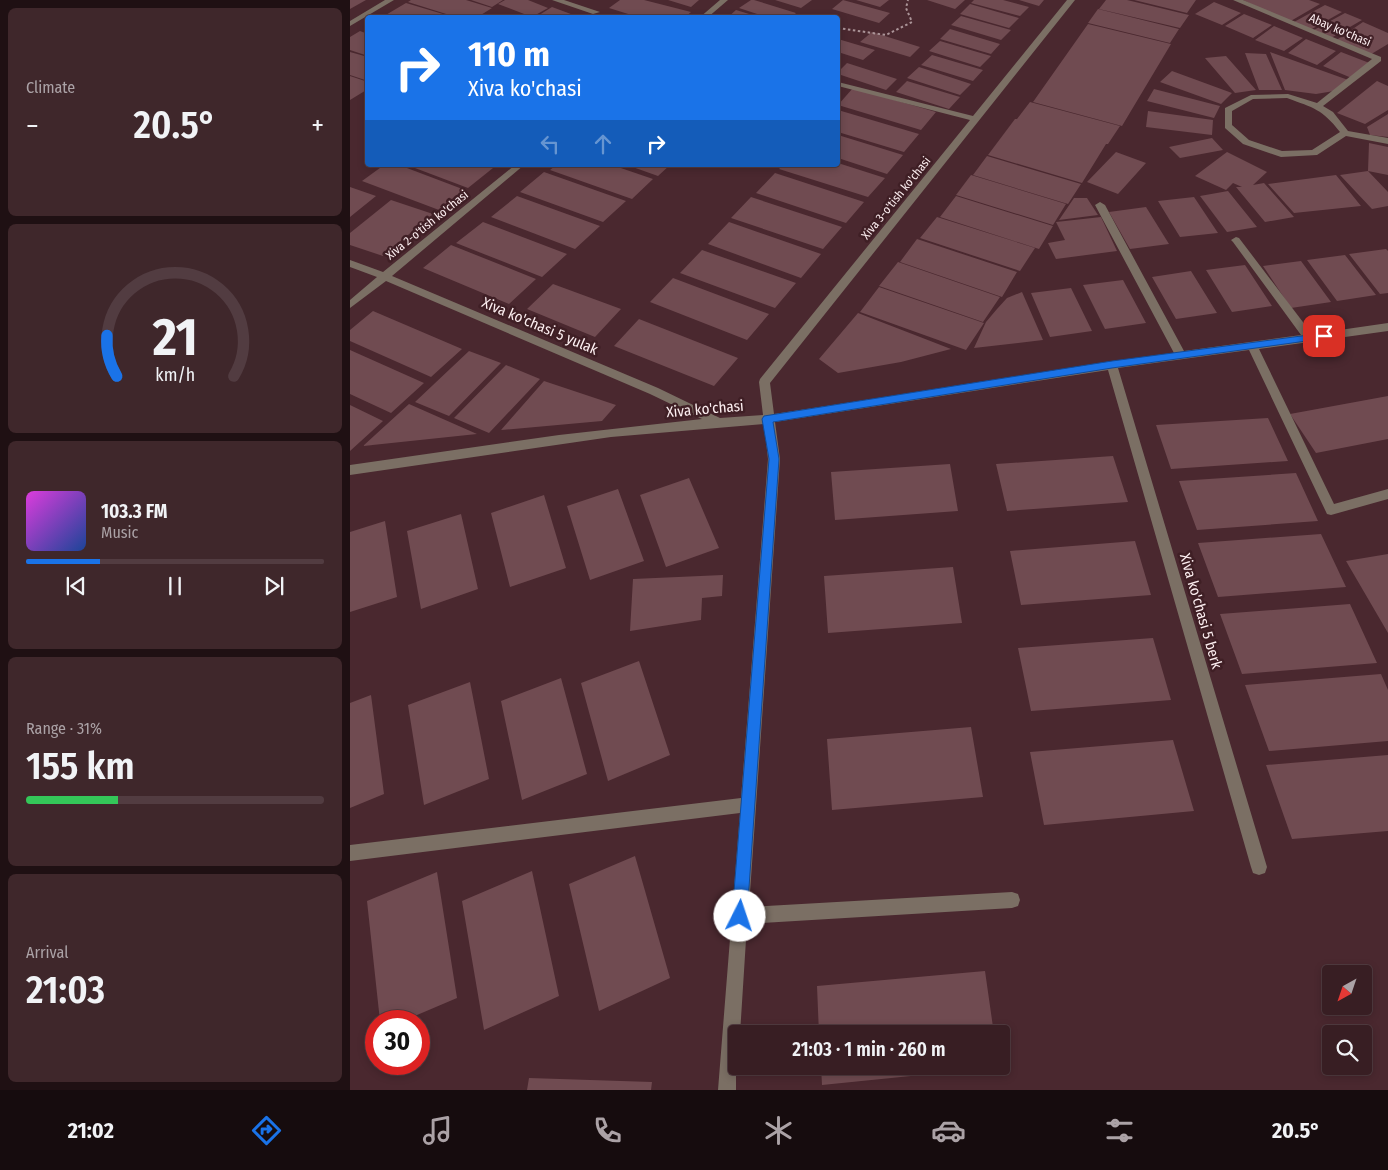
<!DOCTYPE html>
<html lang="en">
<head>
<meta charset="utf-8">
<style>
  body { margin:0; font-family:"Fira Sans Condensed",sans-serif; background:#3f272b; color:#f1f3f6; height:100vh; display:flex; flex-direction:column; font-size:19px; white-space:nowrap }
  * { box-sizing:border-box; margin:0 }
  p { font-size:16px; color:#aba2a6 }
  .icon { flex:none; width:28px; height:28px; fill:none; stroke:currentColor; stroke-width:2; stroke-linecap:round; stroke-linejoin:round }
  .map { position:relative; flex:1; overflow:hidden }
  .side { display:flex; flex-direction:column; gap:8px; padding:8px; background:#1f1013; width:350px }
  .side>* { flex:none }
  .banner { position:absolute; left:15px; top:15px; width:475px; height:152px; border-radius:5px; box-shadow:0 2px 8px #0003,0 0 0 1px #523c41; background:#1a73e8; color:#fff; overflow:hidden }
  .needle { width:32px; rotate:220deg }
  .controls { position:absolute; left:972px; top:965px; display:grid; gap:10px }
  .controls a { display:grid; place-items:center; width:50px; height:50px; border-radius:5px; background:#381e23; box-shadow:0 2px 8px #0003,0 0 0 1px #523c41; font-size:25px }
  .speed { position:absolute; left:15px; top:1010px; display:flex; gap:10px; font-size:25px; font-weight:700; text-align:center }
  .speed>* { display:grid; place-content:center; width:65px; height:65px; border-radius:50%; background:#381e23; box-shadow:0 2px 8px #0003,0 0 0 1px #523c41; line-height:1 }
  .speed .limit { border:8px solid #d22; background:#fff; color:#111 }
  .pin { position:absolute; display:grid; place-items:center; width:42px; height:42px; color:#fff; margin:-21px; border-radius:10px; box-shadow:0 2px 8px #0006 }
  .me { position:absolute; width:55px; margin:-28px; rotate:4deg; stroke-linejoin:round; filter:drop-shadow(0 0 4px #0008) }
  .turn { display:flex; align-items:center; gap:18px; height:105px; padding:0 20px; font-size:22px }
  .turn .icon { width:65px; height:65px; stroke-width:2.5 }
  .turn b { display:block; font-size:35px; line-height:42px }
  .lanes { display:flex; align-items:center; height:48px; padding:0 20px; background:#0003; justify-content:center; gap:25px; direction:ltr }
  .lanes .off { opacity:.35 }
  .big { font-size:38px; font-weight:600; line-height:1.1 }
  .side .card { flex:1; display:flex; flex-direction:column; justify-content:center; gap:8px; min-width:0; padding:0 18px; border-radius:8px; background:#3f272b }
  .side .dial { align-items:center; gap:0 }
  .dial svg { height:130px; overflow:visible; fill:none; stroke:#523c41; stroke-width:7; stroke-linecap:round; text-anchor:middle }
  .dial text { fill:#f1f3f6; stroke:none }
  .song { display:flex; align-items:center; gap:15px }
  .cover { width:60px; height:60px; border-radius:8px; background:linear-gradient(135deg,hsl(300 70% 55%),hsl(220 70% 35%)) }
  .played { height:5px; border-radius:2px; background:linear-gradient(90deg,#1a73e8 25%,#523c41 25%) }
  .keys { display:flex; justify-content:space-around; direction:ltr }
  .heat { display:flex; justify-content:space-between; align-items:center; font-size:28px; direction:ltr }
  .charge { height:8px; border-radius:4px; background:linear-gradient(90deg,#34c759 31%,#523c41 0) }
  .trip { position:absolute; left:378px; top:1025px; width:282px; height:50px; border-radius:5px; background:#381e23; box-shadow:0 2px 8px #0003,0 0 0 1px #523c41; font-weight:600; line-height:50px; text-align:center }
  .tab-bar { display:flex; height:80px; justify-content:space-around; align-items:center; background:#160c0e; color:#aba2a6 }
  .tab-bar .icon { width:35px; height:35px }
  .tab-bar .on { color:#1a73e8 }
  .tab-bar b { font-size:22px; color:#f1f3f6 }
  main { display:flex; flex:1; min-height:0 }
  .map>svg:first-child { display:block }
  .building { fill:#704b51 }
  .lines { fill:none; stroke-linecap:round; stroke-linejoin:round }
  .path { stroke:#ab9498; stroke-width:2; stroke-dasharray:2.5 2.5; stroke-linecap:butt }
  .minor { fill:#7b6f64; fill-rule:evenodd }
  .route { fill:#1a73e8; stroke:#114b97 }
  .labels { text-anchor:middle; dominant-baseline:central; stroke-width:5; stroke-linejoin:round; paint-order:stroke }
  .far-street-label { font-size:12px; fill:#fceef0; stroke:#3f1f25 }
  .street-label { font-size:15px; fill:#fceef0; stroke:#3f1f25 }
</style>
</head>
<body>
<main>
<section class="side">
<div class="card"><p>Climate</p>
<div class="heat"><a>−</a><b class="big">20.5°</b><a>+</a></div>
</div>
<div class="card dial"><svg viewBox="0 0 100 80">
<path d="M14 69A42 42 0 1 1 86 69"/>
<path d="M14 69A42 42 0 0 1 8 44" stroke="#1a73e8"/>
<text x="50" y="56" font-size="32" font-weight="700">21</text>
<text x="50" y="72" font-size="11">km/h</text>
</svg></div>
<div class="card">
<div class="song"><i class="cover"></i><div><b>103.3 FM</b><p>Music</p></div></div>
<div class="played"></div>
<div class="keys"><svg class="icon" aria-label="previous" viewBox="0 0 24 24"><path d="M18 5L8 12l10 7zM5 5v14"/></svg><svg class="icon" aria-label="pause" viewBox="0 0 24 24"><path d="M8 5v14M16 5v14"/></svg><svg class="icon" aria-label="next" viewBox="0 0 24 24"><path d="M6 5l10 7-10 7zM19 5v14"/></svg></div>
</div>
<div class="card"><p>Range · 31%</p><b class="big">155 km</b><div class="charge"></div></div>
<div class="card"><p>Arrival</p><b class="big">21:03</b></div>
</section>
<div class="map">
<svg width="1038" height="1090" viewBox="0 0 1038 1090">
  <rect width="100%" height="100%" fill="#4a282f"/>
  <path class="building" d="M0 0H16L0 9Z
    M61 0H116L142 8 126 18H109L58 2Z
    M121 0H153L142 7Z
    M155 0H178L198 8 182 17 148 4Z
    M270 0H294L341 12 334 18H291L259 8Z
    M318 0H349L341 7Z
    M401 0H404L446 13 441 18H419L389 8Z
    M425 0H462L451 8Z
    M493 0 540 13 529 23 482 9Z
    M506 0H539L530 7Z
    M577 0H615L605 9Z
    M624 0H653L679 7 670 16 621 3Z
    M669 0H694L689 6Z
    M756 0H777L839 15 830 28 749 9Z
    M784 0H846L837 13Z
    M893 0H959L970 4 939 22Z
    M864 2 891 13 872 25 845 14Z
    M56 3 103 17V18L34 16Z
    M620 4 669 18 659 28 610 14Z
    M975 5 992 12 960 30 944 22Z
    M202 7 229 17V18L186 17Z
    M748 9 829 29 820 43 738 23Z
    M386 10 409 17V18H377Z
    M995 13 1012 20 981 38 964 30Z
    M894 14 922 25 903 38 875 26Z
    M611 16 661 30 651 40 601 25Z
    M1013 22 1038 33V44L1018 56 985 41Z
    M738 24 821 44 772 126 683 102Z
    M924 26 953 38 934 51 905 40Z
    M600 29 650 44 641 54 590 39Z
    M10 31 18 34V56L0 50V37Z
    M522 32 570 47 560 57 510 42Z
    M488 39 525 50 513 60 488 52Z
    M956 39 986 51 967 65 938 53Z
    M590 41 641 56 630 67 579 51Z
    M0 52 18 57V81L0 75Z
    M920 52 1001 81 990 90 966 94 935 90Z
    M991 52 1022 64 1004 79 973 66Z
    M895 53 916 54 932 90H909Z
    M582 55 633 70 623 81 571 65Z
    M876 56 906 90 885 93 855 58Z
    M497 63 547 79 536 90 488 74V72Z
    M569 67 621 84 610 95 557 78Z
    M822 71 882 93 871 104 810 82Z
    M0 76 18 82V89L0 100Z
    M557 81 610 97 599 109 546 92Z
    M1027 81 1038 86V110L1015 124 987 113Z
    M503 88 586 112 571 130 488 105Z
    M804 89 870 106 864 118 797 101Z
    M680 102 770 126 758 144H756L732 183 638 155 665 119H667Z
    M488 110 569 134 554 152 488 132Z
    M798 111 863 120 862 135 796 127Z
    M1038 114V137L1020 135 1017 127Z
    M488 135 553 155 537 174 488 158Z
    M862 138 873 150 830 158 819 147Z
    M1019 143 1038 147V175L1018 171 1038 192V206L1022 209 990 175 1018 171Z
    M766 152 796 163 768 194 737 182Z
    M877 152 917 172 903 185 914 183 944 217 915 222 886 187H892L883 183 876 190 845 176Z
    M637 156 731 184 718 204 623 175Z
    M488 163 535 178 518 197 429 169 433 165H488Z
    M34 165H49L115 190 89 210 12 181Z
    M57 165H134L143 168 118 188Z
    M206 165H262L303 179 282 199 200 170Z
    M277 165H320L308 176Z
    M194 172 276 201 253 222 170 192Z
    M425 173 514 202 496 223 406 193Z
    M621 175 716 204 703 225 606 195Z
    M986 175 1011 206 944 213 918 184Z
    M0 187 26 196 0 217Z
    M878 191 907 227 877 232 850 196Z
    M167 196 250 226 225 249 141 217Z
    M606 196 703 226 689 249 590 217Z
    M401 197 492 227 473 249 381 218Z
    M844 197 868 233 830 237 808 201Z
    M724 198H737L748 215 709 220Z
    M41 200 83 214 33 256 0 245V233Z
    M796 207 819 244 780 249 759 212Z
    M587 217 685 248 670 271 570 238Z
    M751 217 767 251 706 259 698 243 715 240 706 222Z
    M133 222 217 254 192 277 106 243Z
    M379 222 471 254 451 278 358 244Z
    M567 239 667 272 652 297 550 262Z
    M101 245 186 279 159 304 73 268Z
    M1036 249 1038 251V293L1030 294 999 254Z
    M352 250 446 283 425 308 330 273Z
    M995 255 1026 295 987 301 957 260Z
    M951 261 981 302 941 308 913 266Z
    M548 262 650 297 633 322 529 286Z
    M895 265 922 306 882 312 856 270Z
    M841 271 867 313 826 319 802 277Z
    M323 278 419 314 397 340 300 302Z
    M773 280 796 323 755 329 733 285Z
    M203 284 271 309 245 337 177 309Z
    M529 287 634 323 616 350 510 312Z
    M721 288 742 331 700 337 681 293Z
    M672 292 693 340 624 348 636 322 647 309 657 298Z
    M23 311 112 349 81 377 0 341V330Z
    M508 313 601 349 551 362 488 373 469 359Z
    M289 319 388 358 364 386 264 346Z
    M0 350 74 383 41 413 0 394Z
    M119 351 151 363 99 416 65 402Z
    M156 365 190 379 139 433 104 418Z
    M194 381 266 405 252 421 151 430Z
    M1038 396V439L966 453 940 414Z
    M59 404 127 434 13 446Z
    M0 405 33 421 0 451Z
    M918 418 938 461 821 469 806 425Z
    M763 456 778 502 657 511 646 464Z
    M600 464 608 511 485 520 481 472Z
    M946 473 968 521 847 530 829 481Z
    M339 478 369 548 316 567 290 495Z
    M268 489 294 561 240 580 217 506Z
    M194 495 216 568 160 587 141 513Z
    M111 514 128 589 71 609 57 531Z
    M35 521 47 597 0 612V532Z
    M971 534 996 587 868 597 848 543Z
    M785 541 801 595 671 605 660 551Z
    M1038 554V633L996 561Z
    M603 567 612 623 478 633 474 576Z
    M373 575 372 596 352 598 351 620 280 631 283 579Z
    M1000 604 1027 663 892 674 870 614Z
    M803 638 821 700 681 711 668 648Z
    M289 661 320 755 258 781 231 683Z
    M1031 674 1038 690V741L919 751 895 685Z
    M211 678 237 774 172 800 151 701Z
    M120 682 139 779 74 805 58 705Z
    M21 695 34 794 0 808V703Z
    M621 727 633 797 482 810 477 739Z
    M823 740 844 811 694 825 680 752Z
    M1038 755V831L942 839 916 765Z
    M285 856 320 978 249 1011 219 884Z
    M182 871 209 996 134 1030 112 901Z
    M87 872 107 998 53 1021H30L17 901Z
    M635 971 644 1034H469L467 986Z
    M471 1066H640V1068L472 1085Z
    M179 1078 302 1082 301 1090H177Z"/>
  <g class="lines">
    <path class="path" d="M488 28 536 35 562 22 556 8 558 0"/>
    <path class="minor" d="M35 0H44L0 26V21Z
      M202 0H214L250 12 243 14Z
      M370 0H378L357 18H349Z
      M717 0H725L420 383 424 414 824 353 745 205 750 202 755 205 834 351 951 335 883 242 881 240 886 237 889 238 962 334 1038 323V331L909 349 984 504 1038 489V499L981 515 977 514 899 350 768 368 917 867 915 873 909 875 903 873 901 867 758 370 425 422 430 459 399 907 662 892 668 894 670 900 668 906 662 908 397 924 390 1034H386V1090H368L390 813 0 861V845L391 798 418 459 414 424 261 437 0 475V465L209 435 352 419 300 394 36 281 0 308V300L27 277 0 267V260L33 272 165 165H174L42 276 308 388 370 418 413 415 409 382 410 379 620 120 488 86V82L623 116Z
      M883 0H893L1031 57V61L973 106 983 112 998 131 1038 138V144L996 136 967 155 931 157 893 144 875 128V108L901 95 938 94 967 103 1022 59ZM937 98C964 108 972 109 990 132L962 150 932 151 899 140 882 125V111L903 99Z"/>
  </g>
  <path class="route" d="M974 333H978V338L762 368 423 422 429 459 397 916 395 922 390 924 385 922 382 916 419 459 412 419 414 416 762 361Z"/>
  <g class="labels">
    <g class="far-street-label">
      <text transform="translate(990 30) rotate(23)">Abay ko'chasi</text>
      <text transform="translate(546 198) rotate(-51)">Xiva 3-o'tish ko'chasi</text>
      <text transform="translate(77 225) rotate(-39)">Xiva 2-o'tish ko'chasi</text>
    </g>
    <g class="street-label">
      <text transform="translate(190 326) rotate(23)">Xiva ko'chasi 5 yulak</text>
      <text transform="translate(355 409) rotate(-5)">Xiva ko'chasi</text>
      <text transform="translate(851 611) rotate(74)">Xiva ko'chasi 5 berk</text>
    </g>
  </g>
</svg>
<div class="controls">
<a><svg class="needle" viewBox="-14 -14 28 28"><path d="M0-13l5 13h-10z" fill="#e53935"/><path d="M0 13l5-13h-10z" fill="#aba2a6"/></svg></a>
<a><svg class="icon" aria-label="search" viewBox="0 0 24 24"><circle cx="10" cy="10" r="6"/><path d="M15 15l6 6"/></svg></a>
</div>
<div class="speed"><div class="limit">30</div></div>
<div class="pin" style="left:974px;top:336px;background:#d93025"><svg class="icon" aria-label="arrive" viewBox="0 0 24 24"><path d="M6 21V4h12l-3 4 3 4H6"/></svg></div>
<svg class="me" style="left:390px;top:916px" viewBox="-20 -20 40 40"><circle r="19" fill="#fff"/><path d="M0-13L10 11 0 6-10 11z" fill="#1a73e8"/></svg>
<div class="trip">21:03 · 1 min · 260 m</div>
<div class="banner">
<div class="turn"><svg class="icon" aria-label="right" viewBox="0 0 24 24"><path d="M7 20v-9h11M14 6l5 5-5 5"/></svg><div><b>110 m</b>Xiva ko'chasi</div></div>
<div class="lanes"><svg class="icon off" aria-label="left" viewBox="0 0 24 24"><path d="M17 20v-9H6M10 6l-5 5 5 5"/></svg><svg class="icon off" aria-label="ahead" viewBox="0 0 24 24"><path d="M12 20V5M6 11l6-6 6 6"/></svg><svg class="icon" aria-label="right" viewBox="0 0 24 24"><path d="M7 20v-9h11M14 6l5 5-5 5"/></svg></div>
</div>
</div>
</main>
<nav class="tab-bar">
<b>21:02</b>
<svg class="icon on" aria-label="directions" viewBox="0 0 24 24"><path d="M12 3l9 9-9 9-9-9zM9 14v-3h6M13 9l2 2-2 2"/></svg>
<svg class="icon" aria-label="music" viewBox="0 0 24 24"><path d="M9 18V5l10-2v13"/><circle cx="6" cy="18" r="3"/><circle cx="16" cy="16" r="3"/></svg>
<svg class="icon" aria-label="phone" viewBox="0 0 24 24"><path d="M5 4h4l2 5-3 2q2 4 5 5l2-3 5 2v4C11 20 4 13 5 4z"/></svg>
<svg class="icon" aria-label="climate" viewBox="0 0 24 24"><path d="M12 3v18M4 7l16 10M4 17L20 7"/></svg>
<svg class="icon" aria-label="car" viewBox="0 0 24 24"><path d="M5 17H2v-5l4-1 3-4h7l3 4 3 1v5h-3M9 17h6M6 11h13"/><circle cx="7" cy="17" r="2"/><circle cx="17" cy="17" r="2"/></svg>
<svg class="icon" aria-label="filters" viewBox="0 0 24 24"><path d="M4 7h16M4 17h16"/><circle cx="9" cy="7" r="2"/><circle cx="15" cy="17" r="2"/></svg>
<b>20.5°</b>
</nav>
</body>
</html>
